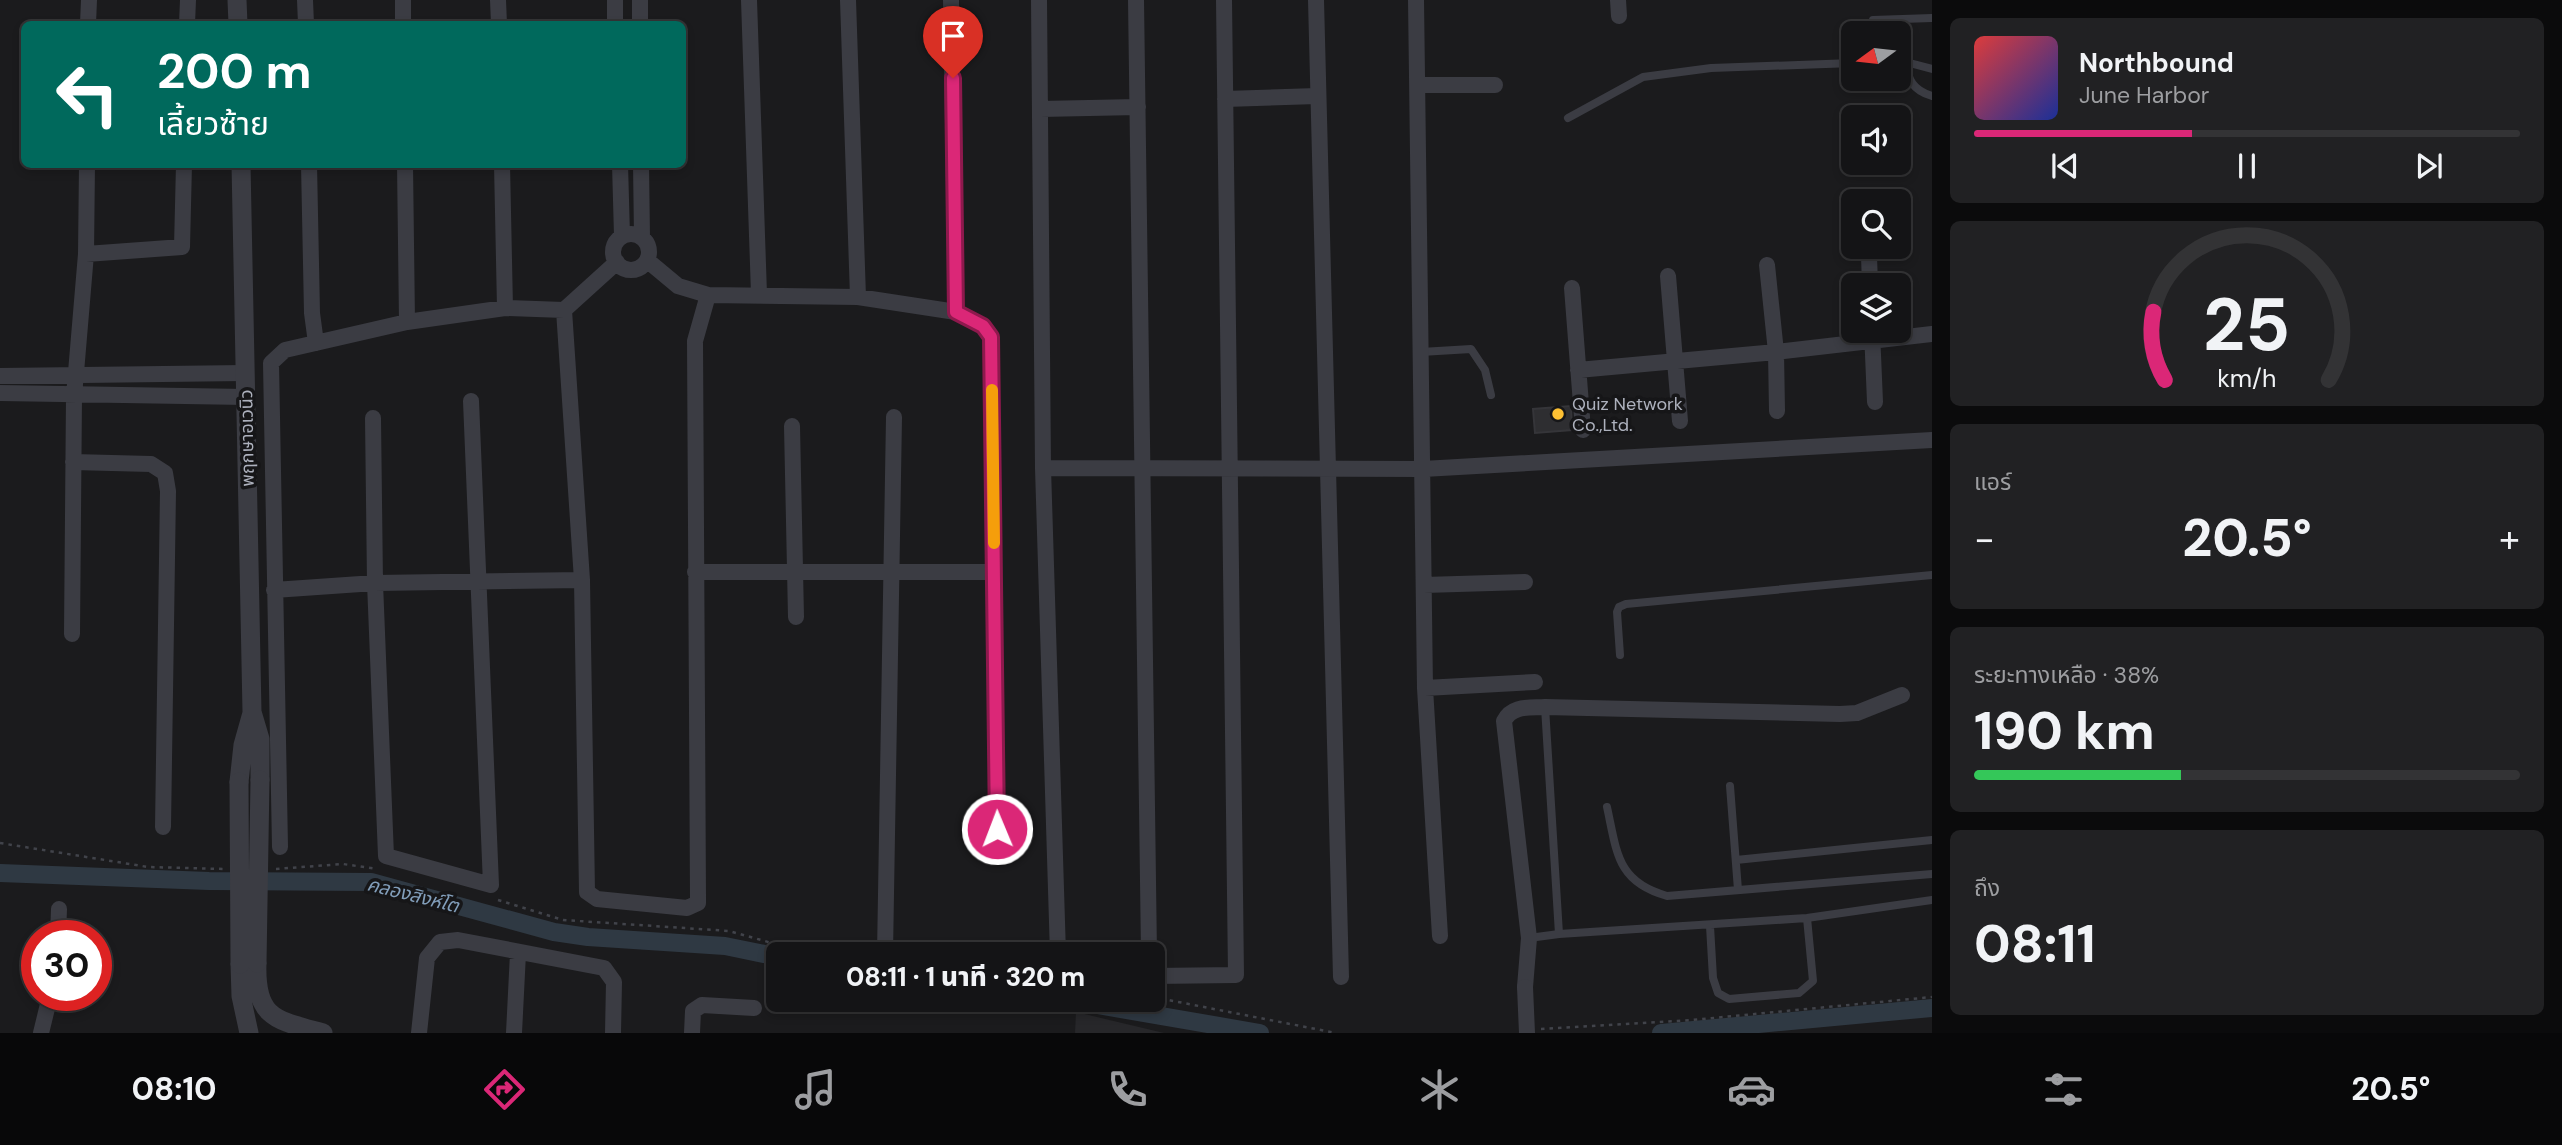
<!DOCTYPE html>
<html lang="th">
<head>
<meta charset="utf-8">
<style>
  body { margin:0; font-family:"DM Sans","Noto Sans Thai",sans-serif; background:#212123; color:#f1f3f6; height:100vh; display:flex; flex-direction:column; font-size:26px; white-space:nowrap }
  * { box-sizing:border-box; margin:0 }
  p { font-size:23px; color:#9d9ea1 }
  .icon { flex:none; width:38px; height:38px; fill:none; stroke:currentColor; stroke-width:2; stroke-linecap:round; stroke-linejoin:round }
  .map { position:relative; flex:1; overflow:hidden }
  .panel { display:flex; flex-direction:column; gap:18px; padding:18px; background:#0b0b0c; width:630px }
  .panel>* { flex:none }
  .top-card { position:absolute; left:21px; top:21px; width:665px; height:147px; border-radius:10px; box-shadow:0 4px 10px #0003,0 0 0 2px #333335; background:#00695c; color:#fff; overflow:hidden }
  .needle { width:46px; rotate:255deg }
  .fabs { position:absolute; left:1841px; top:21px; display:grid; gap:14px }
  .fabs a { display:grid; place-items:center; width:70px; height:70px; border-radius:10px; background:#141416; box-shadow:0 4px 10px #0003,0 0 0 2px #333335; font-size:35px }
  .speed { position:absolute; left:21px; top:920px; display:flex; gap:14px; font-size:35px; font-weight:700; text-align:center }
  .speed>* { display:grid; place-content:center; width:91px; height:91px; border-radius:50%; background:#141416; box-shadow:0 4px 10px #0003,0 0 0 2px #333335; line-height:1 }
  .speed .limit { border:10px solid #d22; background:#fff; color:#111 }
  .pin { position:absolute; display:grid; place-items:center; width:60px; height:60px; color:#fff; margin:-72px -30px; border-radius:50% 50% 50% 0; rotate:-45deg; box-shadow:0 0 7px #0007 }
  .pin .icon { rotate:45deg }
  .me { position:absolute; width:77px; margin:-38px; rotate:359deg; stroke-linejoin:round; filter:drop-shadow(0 0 5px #0008) }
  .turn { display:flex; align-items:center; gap:24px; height:147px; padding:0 21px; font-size:32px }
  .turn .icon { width:91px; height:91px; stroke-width:2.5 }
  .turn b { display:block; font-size:49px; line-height:60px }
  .big { font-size:52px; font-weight:800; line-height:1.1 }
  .panel .card { flex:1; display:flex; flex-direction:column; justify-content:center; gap:10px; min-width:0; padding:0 24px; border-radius:10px; background:#212123 }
  .panel .dial { align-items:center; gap:0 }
  .dial svg { height:182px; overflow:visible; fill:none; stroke:#333335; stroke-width:7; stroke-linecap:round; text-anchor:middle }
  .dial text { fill:#f1f3f6; stroke:none }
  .song { display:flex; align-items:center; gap:21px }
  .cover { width:84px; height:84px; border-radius:10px; background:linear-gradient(135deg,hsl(0 70% 55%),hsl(230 70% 35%)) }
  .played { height:7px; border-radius:4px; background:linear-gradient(90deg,#db2777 40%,#333335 40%) }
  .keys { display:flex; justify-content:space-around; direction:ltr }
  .heat { display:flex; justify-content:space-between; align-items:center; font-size:38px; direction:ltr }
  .charge { height:10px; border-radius:5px; background:linear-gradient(90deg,#34c759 38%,#333335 0) }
  .trip { position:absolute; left:766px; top:942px; width:399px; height:70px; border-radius:10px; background:#141416; box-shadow:0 4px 10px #0003,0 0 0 2px #333335; font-weight:800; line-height:70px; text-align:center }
  .menu { display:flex; height:112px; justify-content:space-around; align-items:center; background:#080809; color:#9d9ea1 }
  .menu .icon { width:49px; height:49px }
  .menu .on { color:#db2777 }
  .menu b { font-size:32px; color:#f1f3f6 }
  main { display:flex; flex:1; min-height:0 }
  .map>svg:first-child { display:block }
  .built { fill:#27272a }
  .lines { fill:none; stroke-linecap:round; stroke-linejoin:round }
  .stream { stroke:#2f3943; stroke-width:5 }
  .canal { stroke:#2f3943; stroke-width:18 }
  .building { fill:#2e2e31; stroke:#353539; stroke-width:2 }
  .path { stroke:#41434a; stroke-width:2.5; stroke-dasharray:3.5 5; stroke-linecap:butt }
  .service { stroke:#3b3c43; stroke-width:8 }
  .minor { stroke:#3b3c43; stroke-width:16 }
  .tertiary { stroke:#3b3c43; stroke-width:19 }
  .minor-bridge { stroke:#3b3c43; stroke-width:16 }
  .tertiary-bridge { stroke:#3b3c43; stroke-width:19 }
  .route-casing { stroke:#8e194d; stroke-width:18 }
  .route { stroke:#db2777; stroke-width:12 }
  .slow { stroke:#f59e0b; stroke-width:12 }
  .poi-dot { fill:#fdc033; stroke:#161618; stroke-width:2.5 }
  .labels { text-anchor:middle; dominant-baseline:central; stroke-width:7; stroke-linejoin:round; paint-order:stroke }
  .poi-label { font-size:18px; fill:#adb1bd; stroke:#161618; text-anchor:start }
  .street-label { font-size:18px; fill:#adb1bd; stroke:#161618 }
  .water-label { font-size:19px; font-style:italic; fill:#829eba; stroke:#161618 }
</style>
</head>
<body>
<main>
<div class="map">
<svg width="1932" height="1033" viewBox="0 0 1932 1033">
  <rect width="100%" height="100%" fill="#1b1b1d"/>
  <path class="built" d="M1076 1012 1164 1033H1075Z"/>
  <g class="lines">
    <path class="stream" d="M1233 1028 1234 1033"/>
    <path class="canal" d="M0 873 209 881 371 882 554 932 588 937 725 946 779 957
      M932 999H954
      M980 999 1080 1002 1260 1033
      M1661 1033 1932 1008"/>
  </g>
  <path class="building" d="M1571 406 1572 430 1535 433 1533 409Z"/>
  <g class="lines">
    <path class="path" d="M0 843 148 867 224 869
      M276 869 343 864 377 869
      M498 900 563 920 729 931 811 954
      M1153 997 1336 1033
      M1541 1029 1692 1020 1932 997"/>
    <path class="service" d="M1873 20 1932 18
      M1902 61 1932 69
      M1904 61C1909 80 1912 90 1932 96
      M1568 118 1643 77 1711 68 1853 63
      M1421 352 1471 349 1485 370 1491 395
      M1620 655 1617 612 1619 607 1626 604 1932 575
      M1730 786 1738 890
      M1607 807C1617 853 1617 882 1667 896L1932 874
      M1736 860 1932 840
      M1710 926 1713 978 1718 993 1729 999 1799 993 1813 981 1807 918
      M1559 934 1807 918 1932 900
      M1529 938 1559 934 1545 707"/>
    <path class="minor" d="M305 0 306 24
      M403 0V24
      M498 0 499 24
      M615 0V24
      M640 0V24
      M749 0 759 294
      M848 0 858 297
      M951 0 956 312
      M1039 0 1043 468 1058 954
      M1136 0 1149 954
      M1316 0 1341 977
      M1416 0 1425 688 1440 936
      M1618 0 1619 16
      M88 24 89 0
      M187 24 188 0
      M1418 85H1495
      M1225 99 1317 96
      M1040 109 1138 107
      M309 164 312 313 316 343
      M405 164 407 322
      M502 164 505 308
      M620 164 622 236
      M641 164 642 237
      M613 252a18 18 0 1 1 36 0a18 18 0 1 1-36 0Z
      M86 254 87 164
      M1869 256 1870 285
      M648 261 678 286 708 295 858 297 956 312 983 326 991 337 997 829
      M1767 265 1776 352 1777 411
      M1668 276 1680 421
      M1572 288 1583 430
      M564 310 582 580 587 892 597 899 687 908 698 903V897L695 341 708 295
      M1872 331 1875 402
      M1578 370 1776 352 1932 334
      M0 376 245 373
      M0 393 246 397
      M373 418 375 583 386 856 491 885 471 401
      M792 426 796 617
      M73 462 151 464 165 473 168 491 163 827
      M1043 468 1423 469 1932 440
      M695 572H994
      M1424 585 1525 582
      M274 590 375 583 582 580
      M72 634 74 396 86 254 182 247 184 164
      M1425 688 1535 682
      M280 847 271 363 285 350 407 322 505 308 564 310 617 262
      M58 936 59 909
      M885 954 894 417
      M1153 976 1236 975 1224 0
      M1525 987 1529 938 1504 721C1512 705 1529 708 1545 707L1840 714 1857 713 1902 695
      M41 1033 50 996
      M419 1033 427 958 440 942 458 940 604 968 614 982 613 1033
      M514 1033 518 953
      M692 1033 693 1011 702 1005 754 1008"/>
    <path class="tertiary" d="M237 0 238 24
      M241 164 252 712 260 739V780
      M239 782 243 745 252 713
      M257 963C255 1019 276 1020 323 1033
      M240 964 241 996 249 1033"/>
    <path class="minor-bridge" d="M1525 987 1527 1033"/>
    <path class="tertiary-bridge" d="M239 782 240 964
      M257 963 260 780"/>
  </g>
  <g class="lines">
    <g class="route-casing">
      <path id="route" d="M953 78 956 312 983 326 991 337 997 829"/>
    </g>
    <use href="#route" class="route"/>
    <path class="slow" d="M992 390 994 543"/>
  </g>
  <circle class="poi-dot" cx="1558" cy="414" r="7"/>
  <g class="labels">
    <g class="poi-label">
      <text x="1572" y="404">Quiz Network<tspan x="1572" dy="21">Co.,Ltd.</tspan></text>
    </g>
    <g class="street-label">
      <text transform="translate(247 438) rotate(-91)">พฤกษาอเวนิว</text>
    </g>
    <g class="water-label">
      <text transform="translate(413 895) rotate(14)">คลองสิงห์โต</text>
    </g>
  </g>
</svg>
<div class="fabs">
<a><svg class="needle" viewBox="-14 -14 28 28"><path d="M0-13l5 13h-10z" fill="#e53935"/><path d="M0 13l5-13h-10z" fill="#9d9ea1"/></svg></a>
<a><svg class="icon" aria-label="sound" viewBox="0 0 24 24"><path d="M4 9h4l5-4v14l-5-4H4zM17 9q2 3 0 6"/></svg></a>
<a><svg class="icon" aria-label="search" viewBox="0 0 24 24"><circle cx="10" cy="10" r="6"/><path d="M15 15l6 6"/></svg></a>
<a><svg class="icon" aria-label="layers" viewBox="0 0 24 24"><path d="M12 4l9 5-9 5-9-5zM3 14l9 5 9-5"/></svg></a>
</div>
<div class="speed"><div class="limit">30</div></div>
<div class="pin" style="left:953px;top:78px;background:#d93025"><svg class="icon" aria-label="arrive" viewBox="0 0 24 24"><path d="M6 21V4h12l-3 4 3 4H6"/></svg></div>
<svg class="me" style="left:997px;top:829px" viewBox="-20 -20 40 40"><circle r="17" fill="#db2777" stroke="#fff" stroke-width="3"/><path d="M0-11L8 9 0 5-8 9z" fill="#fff"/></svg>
<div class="trip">08:11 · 1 นาที · 320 m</div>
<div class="top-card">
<div class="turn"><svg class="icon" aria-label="left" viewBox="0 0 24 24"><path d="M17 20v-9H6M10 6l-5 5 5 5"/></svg><div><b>200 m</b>เลี้ยวซ้าย</div></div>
</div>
</div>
<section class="panel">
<div class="card">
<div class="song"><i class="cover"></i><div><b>Northbound</b><p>June Harbor</p></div></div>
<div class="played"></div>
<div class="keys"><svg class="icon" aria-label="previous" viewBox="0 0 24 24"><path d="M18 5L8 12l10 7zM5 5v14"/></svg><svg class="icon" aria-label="pause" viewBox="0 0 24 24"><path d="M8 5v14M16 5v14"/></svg><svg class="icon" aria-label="next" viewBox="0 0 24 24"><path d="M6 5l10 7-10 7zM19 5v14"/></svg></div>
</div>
<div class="card dial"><svg viewBox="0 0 100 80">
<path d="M14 69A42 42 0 1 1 86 69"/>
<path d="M14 69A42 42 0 0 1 9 39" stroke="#db2777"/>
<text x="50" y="56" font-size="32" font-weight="700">25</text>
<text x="50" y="72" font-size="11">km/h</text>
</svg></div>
<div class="card"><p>แอร์</p>
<div class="heat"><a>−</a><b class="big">20.5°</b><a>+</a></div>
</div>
<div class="card"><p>ระยะทางเหลือ · 38%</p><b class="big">190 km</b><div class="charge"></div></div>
<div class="card"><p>ถึง</p><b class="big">08:11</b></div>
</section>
</main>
<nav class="menu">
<b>08:10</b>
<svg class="icon on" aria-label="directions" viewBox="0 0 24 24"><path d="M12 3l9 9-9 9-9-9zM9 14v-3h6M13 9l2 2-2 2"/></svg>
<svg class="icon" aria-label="music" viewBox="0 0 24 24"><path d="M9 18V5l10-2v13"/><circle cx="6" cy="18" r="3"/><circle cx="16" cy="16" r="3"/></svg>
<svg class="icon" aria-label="phone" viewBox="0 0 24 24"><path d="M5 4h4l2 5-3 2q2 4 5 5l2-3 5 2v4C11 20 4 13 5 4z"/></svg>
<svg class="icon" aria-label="climate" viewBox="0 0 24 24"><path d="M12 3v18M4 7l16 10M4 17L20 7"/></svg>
<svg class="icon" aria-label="car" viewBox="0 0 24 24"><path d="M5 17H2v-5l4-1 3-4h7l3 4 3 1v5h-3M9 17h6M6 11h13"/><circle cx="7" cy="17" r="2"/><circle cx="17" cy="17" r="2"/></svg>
<svg class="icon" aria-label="filters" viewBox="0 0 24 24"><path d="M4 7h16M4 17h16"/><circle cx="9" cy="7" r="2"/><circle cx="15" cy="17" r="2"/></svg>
<b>20.5°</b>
</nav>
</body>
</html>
